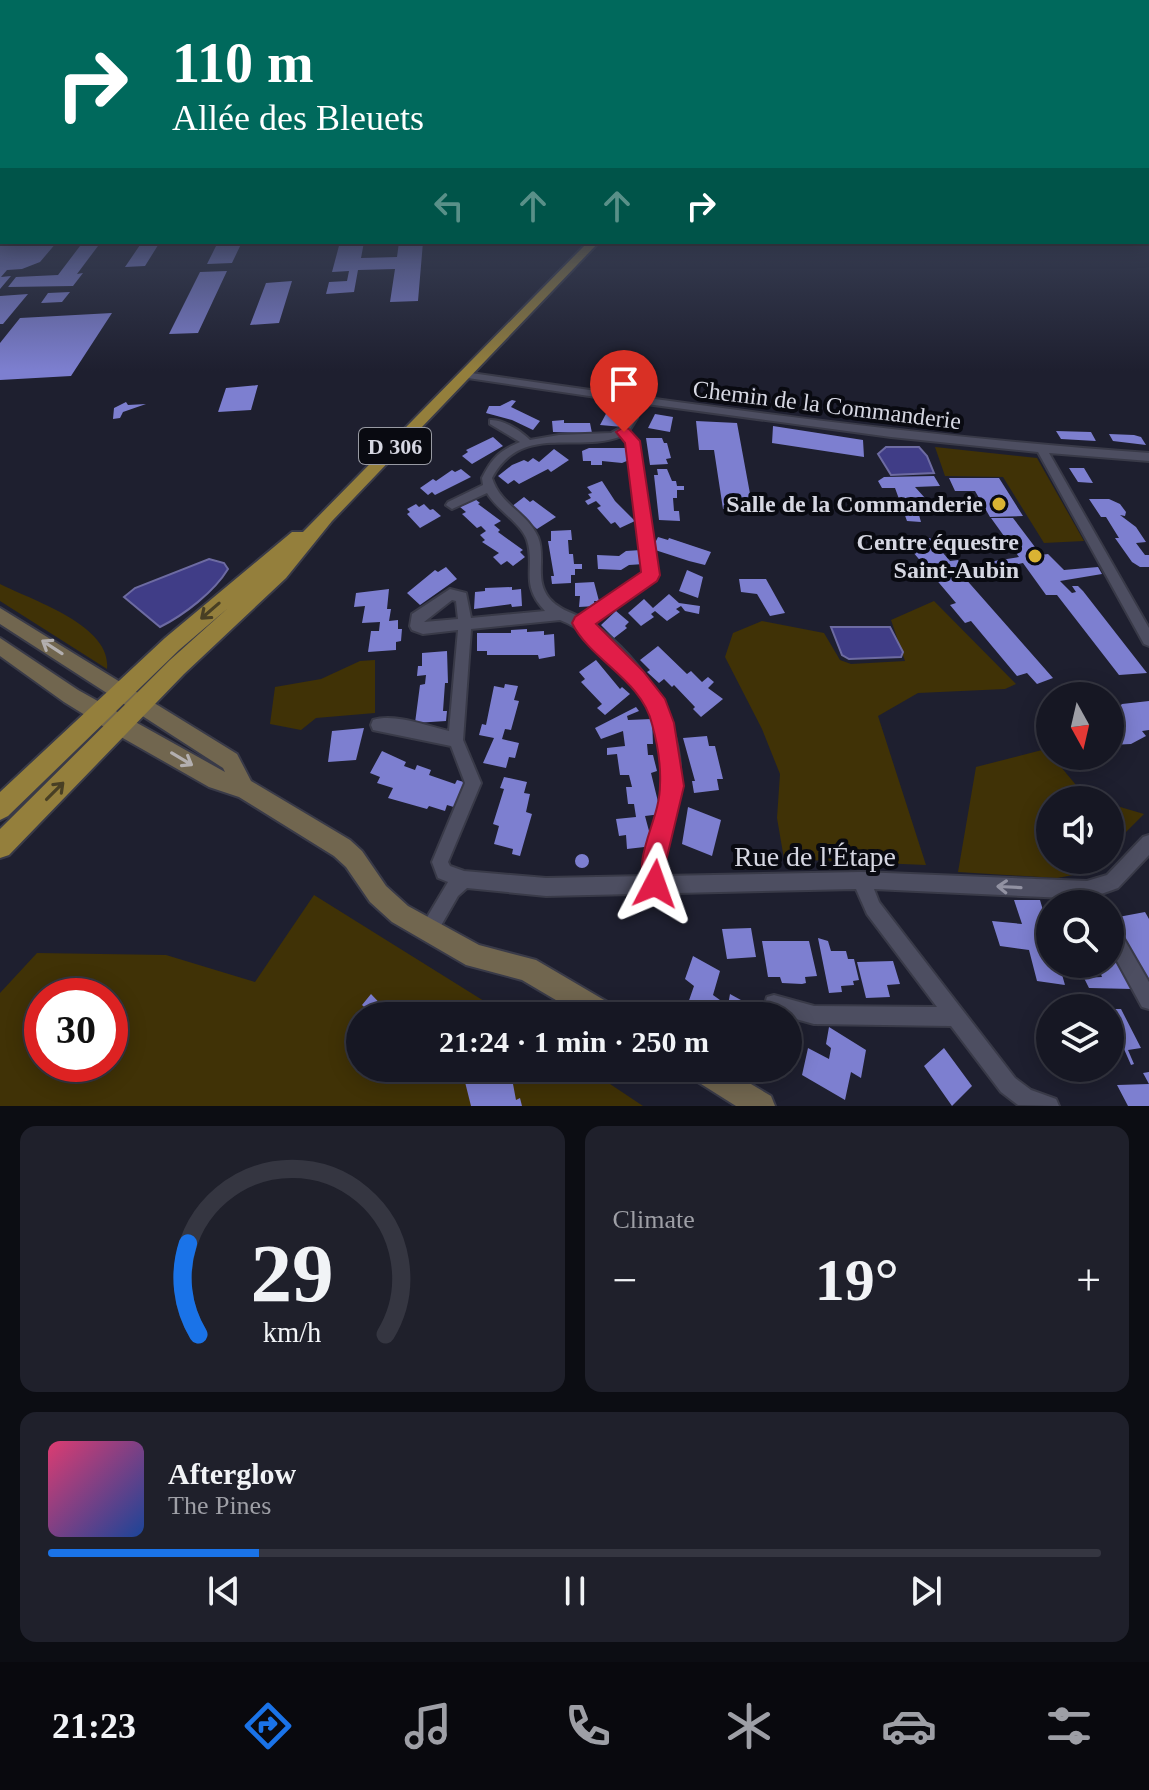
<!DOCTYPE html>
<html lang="en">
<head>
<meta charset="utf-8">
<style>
  body { margin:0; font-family:Georgia,serif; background:#1f202b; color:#f1f3f6; height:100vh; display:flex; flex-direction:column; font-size:30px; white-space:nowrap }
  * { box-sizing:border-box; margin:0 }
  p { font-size:26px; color:#9e9fa6 }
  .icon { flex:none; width:44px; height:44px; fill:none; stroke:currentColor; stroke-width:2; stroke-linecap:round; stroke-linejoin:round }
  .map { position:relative; height:1106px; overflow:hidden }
  .panel { display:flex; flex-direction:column; gap:20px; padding:20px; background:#0c0d13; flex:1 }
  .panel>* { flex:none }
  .hud { position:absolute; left:0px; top:0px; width:1150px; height:244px; box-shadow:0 4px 20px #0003,0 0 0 2px #353641; background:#00695c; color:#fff; overflow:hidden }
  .needle { width:52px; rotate:172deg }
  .buttons { position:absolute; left:1036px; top:682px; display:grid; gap:16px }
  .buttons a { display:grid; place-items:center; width:88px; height:88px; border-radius:50%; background:#161723; box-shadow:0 4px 20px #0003,0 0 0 2px #353641; font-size:40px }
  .speed { position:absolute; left:24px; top:978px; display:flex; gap:16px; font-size:40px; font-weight:700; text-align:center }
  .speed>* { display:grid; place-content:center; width:104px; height:104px; border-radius:50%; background:#161723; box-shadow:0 4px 20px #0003,0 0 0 2px #353641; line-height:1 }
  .speed .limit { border:12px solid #d22; background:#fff; color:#111 }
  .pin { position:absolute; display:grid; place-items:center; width:68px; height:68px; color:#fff; margin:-82px -34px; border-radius:50% 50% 50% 0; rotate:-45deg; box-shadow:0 0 8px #0007 }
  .pin .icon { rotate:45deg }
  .me { position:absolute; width:88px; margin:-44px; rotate:4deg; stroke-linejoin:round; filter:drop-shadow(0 0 6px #0008) }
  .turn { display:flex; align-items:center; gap:28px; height:168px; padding:0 40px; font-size:36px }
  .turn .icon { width:104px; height:104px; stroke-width:2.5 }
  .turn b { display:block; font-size:56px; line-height:68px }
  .lanes { display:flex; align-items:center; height:76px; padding:0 40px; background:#0003; justify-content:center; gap:40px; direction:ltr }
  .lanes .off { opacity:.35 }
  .big { font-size:60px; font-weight:800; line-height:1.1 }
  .panel .widget { flex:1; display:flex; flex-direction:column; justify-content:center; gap:12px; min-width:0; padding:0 28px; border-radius:16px; background:#1f202b }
  .panel .dial { align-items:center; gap:0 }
  .dial svg { height:208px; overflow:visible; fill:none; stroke:#353641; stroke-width:7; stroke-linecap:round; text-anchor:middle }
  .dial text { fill:#f1f3f6; stroke:none }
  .song { display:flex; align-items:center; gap:24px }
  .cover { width:96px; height:96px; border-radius:12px; background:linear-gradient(135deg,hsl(340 70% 55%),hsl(220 70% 35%)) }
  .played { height:8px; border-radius:4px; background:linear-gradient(90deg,#1a73e8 20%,#353641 20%) }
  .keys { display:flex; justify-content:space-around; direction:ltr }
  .heat { display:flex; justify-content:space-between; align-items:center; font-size:44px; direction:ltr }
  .panel .tiles { flex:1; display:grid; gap:20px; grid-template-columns:1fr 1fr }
  .widget:last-child { grid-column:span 2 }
  .trip { position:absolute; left:346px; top:1002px; width:456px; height:80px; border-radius:40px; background:#161723; box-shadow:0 4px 20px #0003,0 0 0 2px #353641; font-weight:800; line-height:80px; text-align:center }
  .tab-bar { display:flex; height:128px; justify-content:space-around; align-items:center; background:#09090e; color:#9e9fa6 }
  .tab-bar .icon { width:56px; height:56px }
  .tab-bar .current { color:#1a73e8 }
  .tab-bar b { font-size:36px; color:#f1f3f6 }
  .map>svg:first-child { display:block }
  .green { fill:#403206; fill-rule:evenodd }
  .water { fill:#403d87; stroke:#6d6ba2; stroke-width:2 }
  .building { fill:#7d7fd0 }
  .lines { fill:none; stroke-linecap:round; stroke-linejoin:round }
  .street-casing { stroke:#393a48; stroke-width:4 }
  .secondary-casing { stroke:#393a48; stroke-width:4 }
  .primary-casing { stroke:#393a48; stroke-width:4 }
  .street { fill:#4d4e61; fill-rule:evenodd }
  .secondary { fill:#71664f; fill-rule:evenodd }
  .primary { fill:#947f3c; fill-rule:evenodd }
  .oneway { stroke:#483f24 }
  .oneway2 { stroke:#b3afaf }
  .oneway3 { stroke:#9292a2 }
  .route { fill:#e11d48; stroke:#92132f; stroke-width:2 }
  .poi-dot { fill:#dab333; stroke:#090a11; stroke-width:3 }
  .labels { text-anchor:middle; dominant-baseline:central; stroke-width:8; stroke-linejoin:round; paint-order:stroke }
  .shield { fill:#090a11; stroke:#989aa3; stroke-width:2 }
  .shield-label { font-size:22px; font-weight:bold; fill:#d6d7e2 }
  .street-label { font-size:24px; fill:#d6d7e2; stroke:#090a11 }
  .poi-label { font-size:24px; font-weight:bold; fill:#d6d7e2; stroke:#090a11; text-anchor:end }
  .near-street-label { font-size:28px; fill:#d6d7e2; stroke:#090a11 }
</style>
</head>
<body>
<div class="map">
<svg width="1149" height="1106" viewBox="0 0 1149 1106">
  <rect width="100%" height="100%" fill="#1e1f2f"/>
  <path class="green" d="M935 447 1037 458 1084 541 1044 543 1003 477 945 476Z
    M0 584C31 600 112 625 107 669L0 601Z
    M934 601 1016 684 1005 689 918 693 878 716 926 865 784 859 777 818 780 774 762 729 725 657 733 633 762 621 824 633 840 660 851 664 905 661 891 620Z
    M375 660V713L316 718 301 730 270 724 275 687 321 679 360 661Z
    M1046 749 1086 797 1096 800H1050V860H1098L1084 873 1057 878 958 872 976 767Z
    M1110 804 1144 814 1110 848Z
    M314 895 508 1016H360V1068H586L643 1106H0V993L37 953 166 955 255 982ZM42 996H110V1064H42Z"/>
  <path class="water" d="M886 447H919L927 456 934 473 891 475 878 454Z
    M209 559 224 563 228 569C214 592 184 615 160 627L124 597 135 588Z
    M831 627H890L903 652 901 657 849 659 842 655Z"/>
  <path class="building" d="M57 242 40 262 22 269 7 270 1 277 11 276 0 289V244Z
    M83 242H101L77 274 83 273 73 286 8 287 16 277 58 275Z
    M142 242H160L145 266 125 267Z
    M218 242H242L232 263 207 264Z
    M340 242H364L361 258 397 257 399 242H423L418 301 390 302 395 269 358 270 354 292 326 294 329 282 347 281 349 271 332 272Z
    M227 271 198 333 169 334 200 272Z
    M292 281 279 323 250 325 266 283Z
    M70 292 62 302 41 303 48 293Z
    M28 294 3 324H0V296Z
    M112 313 71 376 0 380V343L20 318Z
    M258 385 251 410 218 412 226 388Z
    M512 400 516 401 511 407 540 421 533 430 512 420 486 413 489 406H500Z
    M126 402 128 405 146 404 123 412 120 418 113 419 114 408Z
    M608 410 627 415 623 427 600 425Z
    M655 414 673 417 670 432 648 428Z
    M564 420V423H590L592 433 553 432 552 421Z
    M696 421 737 423 753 510 723 509 714 450H699Z
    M773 426 863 440 864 457 772 443Z
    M1056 431 1091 432 1096 441 1061 439Z
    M1109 434 1134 435 1141 437 1146 445 1113 441Z
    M493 437 503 446 472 464 462 456 468 452 466 450Z
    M646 438H662L664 443H667L671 458 666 459 668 464 650 465Z
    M589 448H628L629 460 622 463 602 461V465H591V461H583L582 451Z
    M554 449 569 460 551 472 548 469 519 484 514 480 508 484 498 476 512 465 524 460 528 462 533 458 539 462Z
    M1069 468H1084L1093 483 1078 482Z
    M461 469 471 477 435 495 432 492 428 495 420 488 433 479 436 481 452 470 455 472Z
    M657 469H667L672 481H676L677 486H684V490H677V498H673L674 511H679L680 521 659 520 654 475H658Z
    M934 476 940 486 915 487 925 498 928 509 917 508 921 522 907 521 895 488H882L878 481 884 477Z
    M949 478H999L1023 516 990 517 975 491H955Z
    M602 481 615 501 635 521 620 528 615 522 611 524 597 508 601 506 596 501 588 505 585 501 591 498 588 494 592 493 587 487Z
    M524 497 530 502 533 500 556 517 537 529 511 507Z
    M475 499 480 503 478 504 501 521 494 525 500 530 498 532 523 550 520 552 525 557 513 566 507 561 501 565 493 557 499 553 482 542 485 540 480 535 486 531 481 526 477 528 462 514 466 512 460 507Z
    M1089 499H1109L1120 504 1126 512 1125 516 1120 515 1136 527 1146 542 1136 543 1145 555H1149V567H1140L1132 562 1115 538H1119L1106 517H1101Z
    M416 504 419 507 424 504 430 510 433 509 441 516 420 528 407 514 410 512 407 509Z
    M991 518H1013L1041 555 1048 554 1064 570 1098 567 1102 574 1060 581 1072 593 1076 592 1072 586H1078L1083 591 1147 673 1119 675 1057 595H1046L1023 563 1014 565 1017 569 971 578 963 566 1019 557Z
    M571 530 572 540H568L569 554H573L574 564H582V569H575V575H571V583L552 584 551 576H554L548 541H551V531Z
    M658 537 668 540 669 538 711 552 705 565 689 561 652 549Z
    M930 538 950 561 958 560 963 567 956 568 1053 678 1037 684 1027 673 1017 676 971 621 965 623 950 605 956 603 907 545Z
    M641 550 644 564 629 565 621 570 598 569 597 555 619 556 626 551Z
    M446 567 457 579 420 605 407 593 435 570 438 572Z
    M687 570 703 577 698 598 679 591Z
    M739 579H766L785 613 770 616 757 594 741 592Z
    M594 582 599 601H594L595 606 579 607 580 596H575V583Z
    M512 587V590L521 589 522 606 512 607 511 604 474 609 475 592 485 591V588Z
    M389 589 387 609H391L389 621 398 620V629H402L401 641 396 642V650L368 652 371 631H379L380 622 362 623 365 606 354 607 356 593Z
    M669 594 679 603 700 606 699 614 685 611 681 606 676 609 680 612 667 621 655 611 651 614 654 617 641 626 628 613 644 599 653 608Z
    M616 611 629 622 625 626 627 628 614 638 601 625Z
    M527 629V632L544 631V635L554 634 555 656 539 659 538 655H487V651H477V633H511V630Z
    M658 646 687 674 691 671 702 682 708 677 714 682 708 688 723 699 701 717 693 709 695 707 674 685 672 687 664 679 659 683 647 672 650 670 640 660Z
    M447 651 448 683H445L443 711H447L446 721 415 723 420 685 425 684 426 675 417 676 418 666H422V653Z
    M596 660 620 689 622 687 630 694 605 715 597 708 602 704 581 682 585 679 579 672Z
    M505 684 518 686 514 700 519 701 511 730 505 729 502 739 519 743 515 758 509 757 506 768 483 763 494 738 479 735 482 724 486 725 494 686 504 688Z
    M1149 701V730L1142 731 1146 736 1131 744 1110 745V711L1113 713 1122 704Z
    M636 707 639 711 627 716 628 720 652 719 653 744H647L648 755H653L657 771 651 773 661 814 645 816 653 846 627 849 626 835 619 836 616 819 636 817 634 804H628L626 787H632L629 775H620L617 754 607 755V748L625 746 623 731 601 739 595 728Z
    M364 728 356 760 328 762 332 731Z
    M707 736 709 746H715L723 779H717L719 790 694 793 692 781H695L683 738Z
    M382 751 406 762 404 766 415 770 417 765 431 770 429 775 455 784 457 780 467 783 457 808 447 805 445 811 429 806 427 809 388 798 393 788 377 783 380 777 370 773Z
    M504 777 527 782 524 793 530 794 526 812 532 814 520 856 512 854 513 849 494 844 499 826 493 824 504 789 500 788Z
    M688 807 721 820 712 856 682 844Z
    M575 861a7 7 0 1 1 14 0a7 7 0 1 1-14 0Z
    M1014 900H1040L1050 934V964H1059L1065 985 1037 981 1029 950 1000 946 992 921 1022 924Z
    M1145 912 1149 919V983L1113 918Z
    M751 928 756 957 727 959 722 929Z
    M818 938 828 941 831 951H846L848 959H854L859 980 853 981 854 985 841 986 842 992 829 993Z
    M762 941H809L817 976 805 977 806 983 802 984 782 983 780 977H768Z
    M1110 949 1133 989 1089 988 1084 978 1102 977 1097 964H1110Z
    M693 956 720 971 713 995 720 1000 716 1016H698L686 1009 694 986 685 979Z
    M893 961 900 984 887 985 890 997 866 998 857 962Z
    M371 994 392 1016H374L362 1005Z
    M730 994 750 1005 746 1015 728 1005Z
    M1110 1009H1121L1141 1048 1128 1050 1134 1064 1131 1065 1110 1017Z
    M829 1027 866 1050 861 1078 851 1072 845 1100 802 1075 808 1048 829 1059 831 1048 826 1044Z
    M944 1048 972 1086 952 1106 924 1066Z
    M489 1068H510L516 1100 520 1098 522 1106H471L465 1082Z
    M1149 1072V1106H1128L1117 1085 1149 1084 1143 1073Z"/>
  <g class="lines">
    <g class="street-casing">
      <path id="street" d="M464 372C692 405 919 437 1149 453V461L1049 453 1149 628V646L1144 644 1038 452 891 437 639 403 637 418 629 431 637 441 657 575 655 579 592 623C643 659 688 726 679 791 676 820 664 847 663 876L861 872 1087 881 1107 875 1143 837 1149 835V855L1118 888 1087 899 874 889 879 902 1015 1078 1031 1090 1056 1099 1059 1106 1018 1105 1001 1092 951 1026 814 1024 767 1011 765 1004 767 997 774 995 814 1006 937 1007 867 914 856 889 546 896 467 888 458 896 435 936 429 939 423 936 420 930 423 924 448 882 438 878 432 862 465 783 451 746 373 730 371 725 373 720C395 713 427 726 449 731L458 630 423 634 412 630 410 626 412 614 450 589 466 593 471 618 545 611C519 584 536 568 527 540 521 523 497 510 487 493L452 509 446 505 448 502 483 485 482 478C492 458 499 451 520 442L490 424V420C503 419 521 431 530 440L559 435 611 433 620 428 625 422 630 402 461 377 459 375ZM622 436 627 442 645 573 581 617C569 612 557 608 549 598 534 580 546 557 538 537 527 512 501 506 492 478 522 422 577 454 622 436ZM452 600 456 601 458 619 424 622ZM560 620C597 634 638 680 654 717 662 737 666 763 664 784 662 816 648 845 647 876L546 878 464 871 450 866 448 862 481 783 463 740 471 629Z
        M1110 922 1116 925 1149 982V1009L1142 1007 1110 948Z"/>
    </g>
    <g class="secondary-casing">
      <path id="secondary" d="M0 608 237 754 251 781 350 840 362 851 386 886 408 906 479 945 536 960 616 1007 620 1016H583L522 980 466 965 392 922 370 902 346 867 334 856 239 797 209 787 114 733 64 702 0 656V638L78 690 225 772 223 768 0 624Z
        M686 1068H724L771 1096 775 1106H736L690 1077Z"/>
    </g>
    <g class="primary-casing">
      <path id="primary" d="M588 242H599L332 521 286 578 184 674 9 855 0 858V829L170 660 228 608 179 650 8 816 0 820V792L165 638 292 532H303Z"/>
    </g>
    <use href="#street" class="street"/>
    <use href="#secondary" class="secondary"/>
    <use href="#primary" class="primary"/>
  </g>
  <defs><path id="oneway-shaft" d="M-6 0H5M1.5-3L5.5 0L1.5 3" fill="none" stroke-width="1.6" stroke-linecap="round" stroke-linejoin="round" transform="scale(2)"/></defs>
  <g class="oneway">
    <use href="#oneway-shaft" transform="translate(210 611) rotate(139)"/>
    <use href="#oneway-shaft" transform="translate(55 791) rotate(-45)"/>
  </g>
  <g class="oneway2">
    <use href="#oneway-shaft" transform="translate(52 647) rotate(-147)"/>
    <use href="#oneway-shaft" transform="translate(182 759) rotate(31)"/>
  </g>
  <use class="oneway3" href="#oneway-shaft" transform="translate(1009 887) rotate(-177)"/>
  <linearGradient id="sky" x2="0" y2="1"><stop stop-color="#10111a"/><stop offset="0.58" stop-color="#3b4258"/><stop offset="1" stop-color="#3b4258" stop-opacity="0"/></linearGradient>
  <rect width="1149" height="371" fill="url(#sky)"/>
  <path class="route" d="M624 427 629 429 640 441 660 575 657 581 596 624 643 671 665 699 674 723 684 786 666 861 668 884 664 893 655 896 646 893C631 855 660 822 660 785 661 766 657 742 652 724 642 680 590 660 572 623L575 617 641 572 625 443 616 432Z"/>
  <g class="poi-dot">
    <circle cx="999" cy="504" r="8"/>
    <circle cx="1035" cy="556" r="8"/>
  </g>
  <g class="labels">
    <rect class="shield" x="359" y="428" width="72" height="36" rx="6"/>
    <g class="shield-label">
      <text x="395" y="446">D 306</text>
    </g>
    <g class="street-label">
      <text transform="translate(827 405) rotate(7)">Chemin de la Commanderie</text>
    </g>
    <g class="poi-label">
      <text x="983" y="504">Salle de la Commanderie</text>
      <text x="1019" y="542">Centre équestre<tspan x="1019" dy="28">Saint-Aubin</tspan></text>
    </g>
    <g class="near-street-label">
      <text x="815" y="856">Rue de l'Étape</text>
    </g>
  </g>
</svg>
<div class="buttons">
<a><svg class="needle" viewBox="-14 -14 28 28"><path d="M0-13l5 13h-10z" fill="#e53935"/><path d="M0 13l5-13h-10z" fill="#9e9fa6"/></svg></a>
<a><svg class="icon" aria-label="sound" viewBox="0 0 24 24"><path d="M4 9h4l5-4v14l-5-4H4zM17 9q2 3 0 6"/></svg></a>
<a><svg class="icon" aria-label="search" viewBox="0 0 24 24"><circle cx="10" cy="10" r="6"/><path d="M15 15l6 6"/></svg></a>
<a><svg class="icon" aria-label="layers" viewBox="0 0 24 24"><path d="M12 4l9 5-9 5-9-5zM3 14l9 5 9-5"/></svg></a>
</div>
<div class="speed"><div class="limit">30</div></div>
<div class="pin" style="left:624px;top:432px;background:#d93025"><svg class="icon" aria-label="arrive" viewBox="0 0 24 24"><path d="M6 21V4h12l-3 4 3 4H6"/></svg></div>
<svg class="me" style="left:655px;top:884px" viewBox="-20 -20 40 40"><path d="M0-17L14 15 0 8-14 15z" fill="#e11d48" stroke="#fff" stroke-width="4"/></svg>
<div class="trip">21:24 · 1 min · 250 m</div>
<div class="hud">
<div class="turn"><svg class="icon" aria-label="right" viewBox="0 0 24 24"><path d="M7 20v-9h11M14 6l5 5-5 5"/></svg><div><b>110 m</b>Allée des Bleuets</div></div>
<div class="lanes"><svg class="icon off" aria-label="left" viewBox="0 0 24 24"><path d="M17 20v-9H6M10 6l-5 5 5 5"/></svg><svg class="icon off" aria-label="ahead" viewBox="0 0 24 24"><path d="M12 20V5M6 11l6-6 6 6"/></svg><svg class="icon off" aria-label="ahead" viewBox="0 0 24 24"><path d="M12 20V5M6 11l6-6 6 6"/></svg><svg class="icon" aria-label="right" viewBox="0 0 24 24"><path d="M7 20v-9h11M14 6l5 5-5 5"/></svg></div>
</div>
</div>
<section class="panel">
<div class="tiles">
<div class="widget dial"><svg viewBox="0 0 100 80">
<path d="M14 69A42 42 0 1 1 86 69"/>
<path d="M14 69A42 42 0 0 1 10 34" stroke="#1a73e8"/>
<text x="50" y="56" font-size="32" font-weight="700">29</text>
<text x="50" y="72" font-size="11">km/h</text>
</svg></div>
<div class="widget"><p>Climate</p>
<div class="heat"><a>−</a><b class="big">19°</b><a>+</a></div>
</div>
<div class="widget">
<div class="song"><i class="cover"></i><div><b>Afterglow</b><p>The Pines</p></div></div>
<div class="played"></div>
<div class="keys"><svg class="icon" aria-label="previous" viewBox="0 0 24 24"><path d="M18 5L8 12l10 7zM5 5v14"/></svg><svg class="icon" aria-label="pause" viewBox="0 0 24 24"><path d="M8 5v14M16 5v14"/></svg><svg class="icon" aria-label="next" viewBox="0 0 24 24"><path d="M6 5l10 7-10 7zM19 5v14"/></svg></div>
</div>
</div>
</section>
<nav class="tab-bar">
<b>21:23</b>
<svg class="icon current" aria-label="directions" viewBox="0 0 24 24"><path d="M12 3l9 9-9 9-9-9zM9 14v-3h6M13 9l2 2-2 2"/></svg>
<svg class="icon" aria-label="music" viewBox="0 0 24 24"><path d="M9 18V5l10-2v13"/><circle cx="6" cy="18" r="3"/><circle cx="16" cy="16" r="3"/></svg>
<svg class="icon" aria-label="phone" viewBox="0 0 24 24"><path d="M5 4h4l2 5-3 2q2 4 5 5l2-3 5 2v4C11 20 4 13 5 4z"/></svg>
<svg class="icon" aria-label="climate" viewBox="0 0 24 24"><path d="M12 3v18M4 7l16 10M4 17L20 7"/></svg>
<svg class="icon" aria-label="car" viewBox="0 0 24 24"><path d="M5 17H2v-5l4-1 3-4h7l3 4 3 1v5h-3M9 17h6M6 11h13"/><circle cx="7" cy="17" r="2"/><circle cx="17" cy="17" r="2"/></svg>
<svg class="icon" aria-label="filters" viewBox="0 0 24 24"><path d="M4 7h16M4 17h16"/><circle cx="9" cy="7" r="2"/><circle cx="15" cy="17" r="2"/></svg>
</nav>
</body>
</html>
